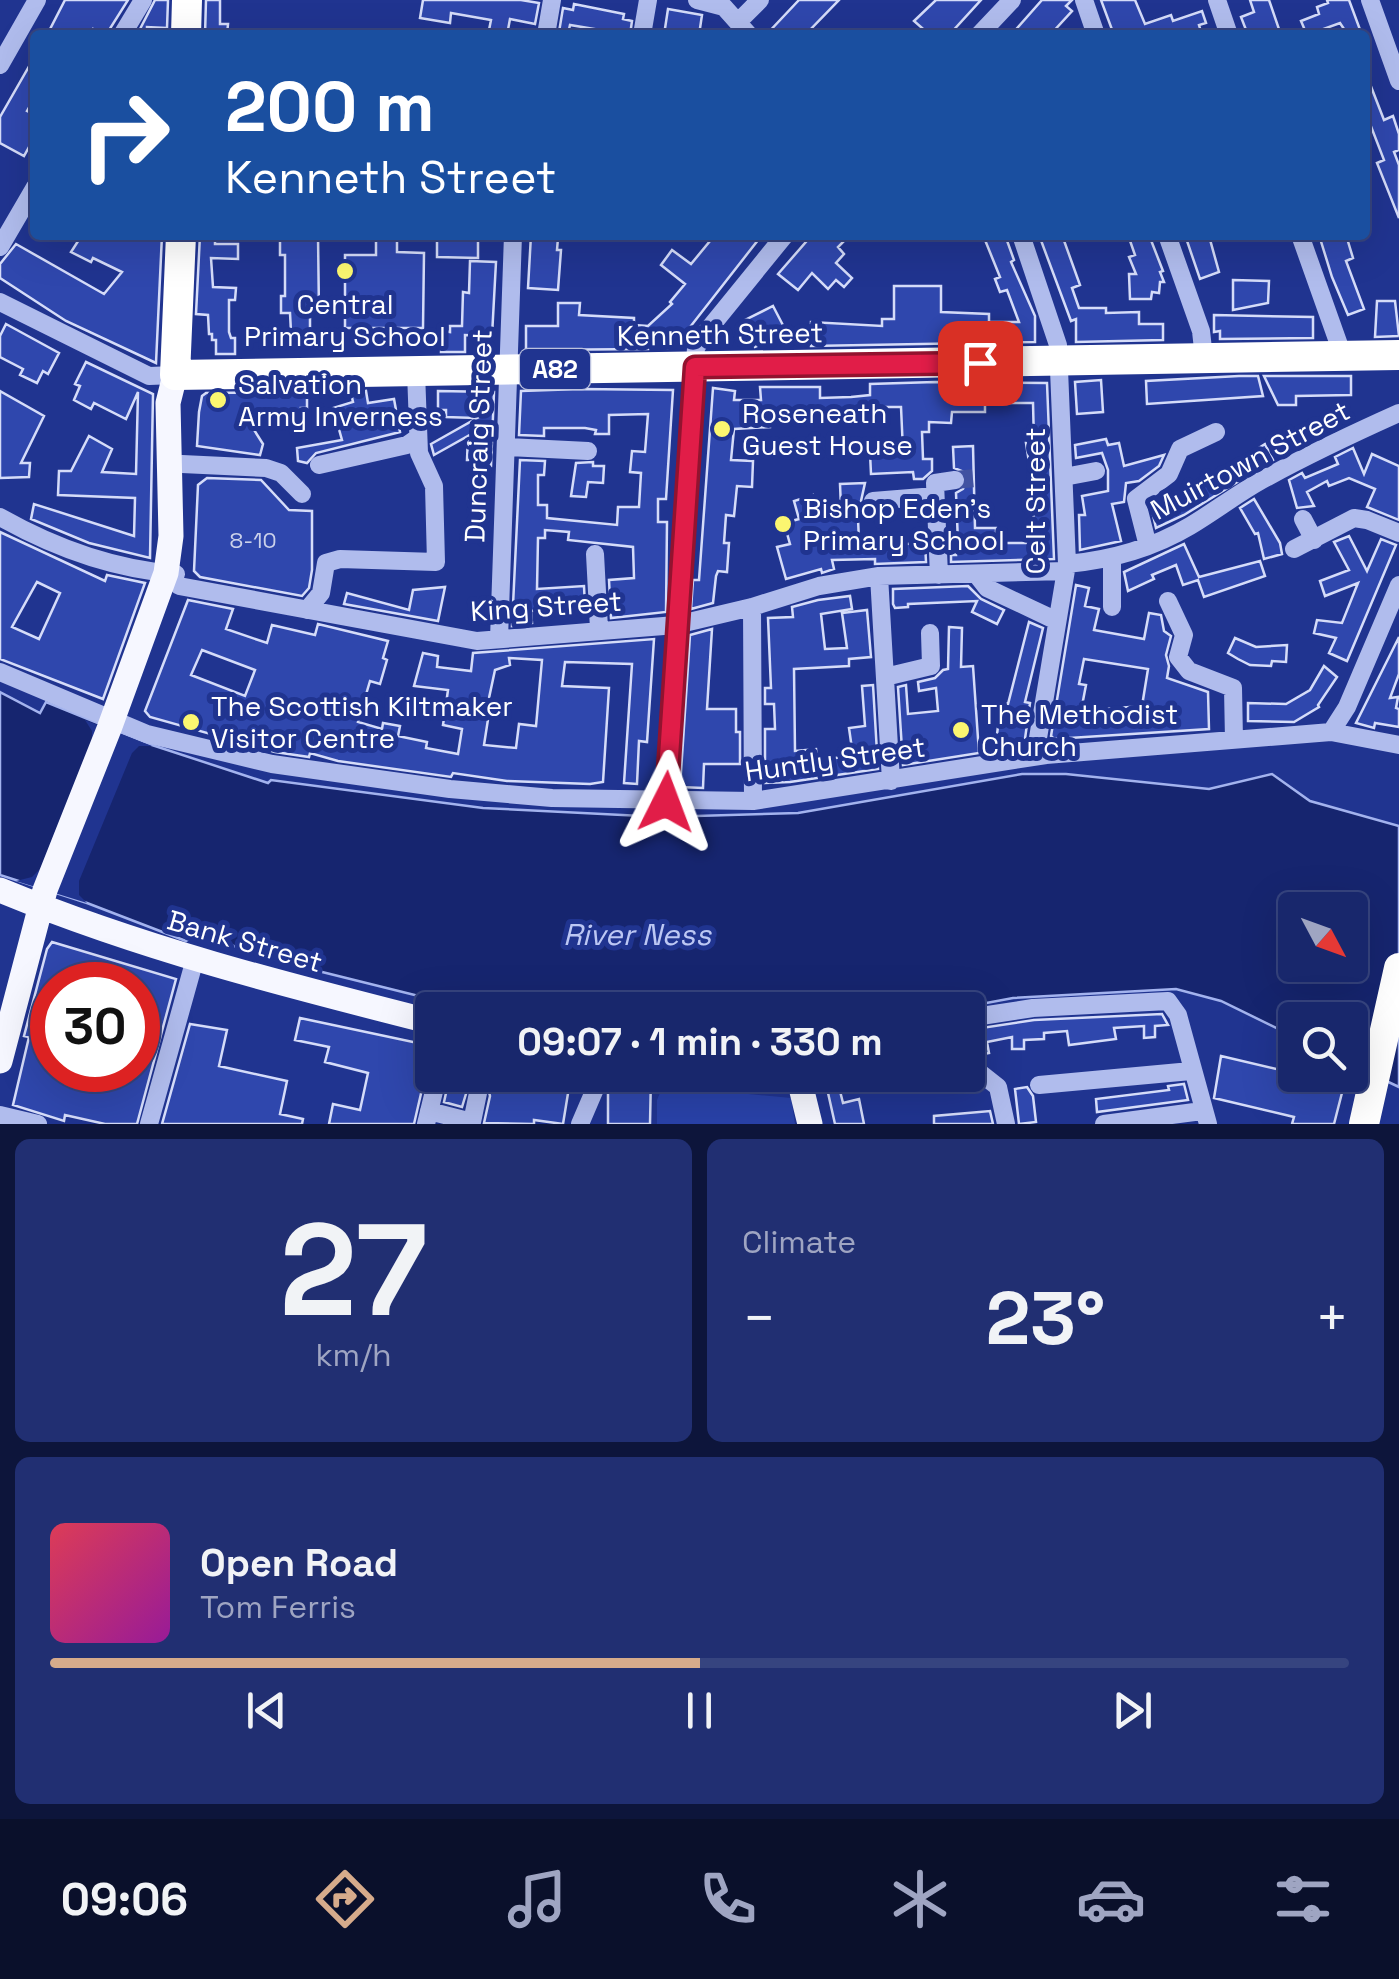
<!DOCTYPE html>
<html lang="en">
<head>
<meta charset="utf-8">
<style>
  body { margin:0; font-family:"Space Grotesk",sans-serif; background:#212f72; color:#f1f3f6; height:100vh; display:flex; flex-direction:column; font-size:38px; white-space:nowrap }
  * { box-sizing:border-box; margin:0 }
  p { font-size:32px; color:#9fa5c2 }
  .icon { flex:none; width:55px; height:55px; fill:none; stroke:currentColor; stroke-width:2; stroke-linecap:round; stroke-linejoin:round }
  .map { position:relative; height:1124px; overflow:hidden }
  .sheet { display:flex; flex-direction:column; gap:15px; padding:15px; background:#0d153b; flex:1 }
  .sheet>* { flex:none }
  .top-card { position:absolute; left:30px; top:30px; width:1340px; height:210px; border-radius:10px; box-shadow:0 10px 40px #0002,0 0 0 2px #36447f; background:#1a4fa0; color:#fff; overflow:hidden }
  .needle { width:65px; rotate:131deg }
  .fabs { position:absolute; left:1278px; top:892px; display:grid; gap:20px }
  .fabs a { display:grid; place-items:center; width:90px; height:90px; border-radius:10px; background:#18276c; box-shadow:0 10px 40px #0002,0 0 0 2px #36447f; font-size:50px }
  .speed { position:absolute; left:30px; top:962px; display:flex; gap:20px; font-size:50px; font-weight:700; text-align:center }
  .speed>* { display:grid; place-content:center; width:130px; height:130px; border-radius:50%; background:#18276c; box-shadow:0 10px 40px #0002,0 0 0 2px #36447f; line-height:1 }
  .speed .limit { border:15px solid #d22; background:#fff; color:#111 }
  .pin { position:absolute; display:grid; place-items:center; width:85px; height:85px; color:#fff; margin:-42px; border-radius:20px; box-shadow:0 5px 15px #0006 }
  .me { position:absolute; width:110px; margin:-55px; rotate:3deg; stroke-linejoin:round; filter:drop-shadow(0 0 8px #0008) }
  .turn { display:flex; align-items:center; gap:35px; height:210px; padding:0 30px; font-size:45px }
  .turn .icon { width:130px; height:130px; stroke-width:2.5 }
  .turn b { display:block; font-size:70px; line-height:85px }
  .big { font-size:75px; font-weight:700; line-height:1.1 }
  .sheet .widget { flex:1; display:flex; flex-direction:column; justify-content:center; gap:15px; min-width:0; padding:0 35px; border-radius:15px; background:#212f72 }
  .sheet .dial { align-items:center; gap:0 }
  .dial b { font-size:130px; line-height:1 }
  .song { display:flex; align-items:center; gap:30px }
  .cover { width:120px; height:120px; border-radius:15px; background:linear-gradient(135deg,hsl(350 70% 55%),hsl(300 70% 35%)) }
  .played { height:10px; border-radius:5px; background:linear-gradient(90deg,#d6ab8b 50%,#36447f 50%) }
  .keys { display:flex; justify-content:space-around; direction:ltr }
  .heat { display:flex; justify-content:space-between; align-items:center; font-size:55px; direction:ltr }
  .sheet .tiles { flex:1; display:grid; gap:15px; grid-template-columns:1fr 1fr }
  .widget:last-child { grid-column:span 2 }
  .trip { position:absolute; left:415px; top:992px; width:570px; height:100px; border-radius:10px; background:#18276c; box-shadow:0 10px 40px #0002,0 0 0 2px #36447f; font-weight:700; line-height:100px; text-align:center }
  .tab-bar { display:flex; height:160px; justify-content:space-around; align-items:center; background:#0a102b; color:#9fa5c2 }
  .tab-bar .icon { width:70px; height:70px }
  .tab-bar .active { color:#d6ab8b }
  .tab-bar b { font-size:45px; color:#f1f3f6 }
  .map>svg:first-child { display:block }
  .green { fill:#2942a9 }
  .water { fill:#16256f; stroke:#a3b3ee; stroke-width:2.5; fill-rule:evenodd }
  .pier { fill:#203490 }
  .building { fill:#2f47ad; stroke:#d5dcf9; stroke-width:2.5; fill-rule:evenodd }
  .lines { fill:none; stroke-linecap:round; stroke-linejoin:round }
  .minor-tunnel { stroke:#4152a1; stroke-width:18; stroke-dasharray:18 9; stroke-linecap:butt }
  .minor { stroke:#b0bced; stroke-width:18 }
  .major { stroke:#f6f7ff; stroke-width:25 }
  .highway { stroke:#fff; stroke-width:30 }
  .route-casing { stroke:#92132f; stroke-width:25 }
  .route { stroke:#e11d48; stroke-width:18 }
  .poi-dot { fill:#fbf670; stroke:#203490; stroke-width:4 }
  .labels { text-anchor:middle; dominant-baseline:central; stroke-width:10; stroke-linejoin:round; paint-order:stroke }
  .number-label { font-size:22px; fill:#cbd1ea }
  .shield { fill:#203490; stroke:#bcc2de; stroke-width:2.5 }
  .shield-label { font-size:25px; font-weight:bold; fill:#fff }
  .poi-label { font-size:28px; fill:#fff; stroke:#203490; text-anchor:start }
  .street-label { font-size:28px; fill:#fff; stroke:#203490 }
  .water-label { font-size:30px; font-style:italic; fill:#bcc7f4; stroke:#203490 }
</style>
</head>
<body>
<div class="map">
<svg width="1399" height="1124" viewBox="0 0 1399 1124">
  <rect width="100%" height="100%" fill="#203490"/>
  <path class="green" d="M663 1086 791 1098 795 1124H657V1100Z"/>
  <path class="water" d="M0 692 40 713 46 702 152 745 268 783 271 780 483 808 662 817 798 813 1022 774H1066L1209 789 1272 774 1310 801 1399 826V1087L1350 1064V1020H1295V1037L1221 1001 1176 989 1013 998 949 1010H475L294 965 196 934 186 941 87 903 0 875ZM1295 910H1350V965H1295Z"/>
  <path class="pier" d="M85 720 152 746H139L132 753 79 881V895L87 903 16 881 32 877 40 869 92 740V731Z"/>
  <path class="building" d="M65 0H128L106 35 93 29 90 35H47Z
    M155 0H168L167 28 147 27V31H139Z
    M206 0H220V24H228L227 35H205Z
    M423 0H521L539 3 535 24 510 19 507 35H488L491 20 451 13 450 23 420 18Z
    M799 0H839L805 35H766Z
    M936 0H981L949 35H930L914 21Z
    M1042 0H1072L1066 6 1072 11 1050 35H1011Z
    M1101 0H1135L1145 24 1171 15 1173 21 1202 11 1206 23 1199 25 1202 35H1114Z
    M1250 0H1269L1281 35H1248L1241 17 1254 12Z
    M1327 0H1349L1362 35H1348L1340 23 1307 35 1301 21 1319 14 1317 7 1328 3Z
    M574 4 624 14 623 19 632 21 630 35 570 25 568 34 559 32 563 8 573 10Z
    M668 9 702 15 699 35H664Z
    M35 56V97L27 111 35 115V136L24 156 0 143V117Z
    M1365 71 1384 120 1393 116 1399 134V150L1394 152 1399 165V218L1377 163 1384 160 1367 116 1365 117Z
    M82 235H162L156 363 66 321 0 278V264L16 244 104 294 122 272 93 258 91 262 71 252Z
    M200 235H215V244H238V259L211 258 213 287 236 288 235 300H229V332L231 338H235V354H216V340H212V334H209L208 315 196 314Z
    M284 235H318L319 313H310V332H291L290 313H281V296H285V255H280V238Z
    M376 235H397V252L424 253 423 328H345V255H376Z
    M437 235H478V258L437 257Z
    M531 235 558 238 557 250H561L558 290 528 288Z
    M715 235H762L687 331 668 348H664L648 332V349L526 350V326H558V303H580L579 315 634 318V325L648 326 672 304 670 302 685 284 661 265 672 250 691 264Z
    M812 235H850L838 247 844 254 836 263 852 278 844 287 836 280 828 289 812 273 798 290 778 274Z
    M983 235H1005L1014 260 1011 262 1035 316V342L811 346V322L882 326V319H894V286H941V312L989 314V322H1019L1007 290 1000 292 995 279 1000 277Z
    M1039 235H1062L1080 285 1072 288 1079 308H1106V313L1139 312V324H1163V340L1076 342V319L1071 321Z
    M1128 235H1149L1163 271 1160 272 1164 282H1160L1159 293 1152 292 1151 299H1130L1129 274H1136L1129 257 1135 255Z
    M1185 235H1200L1201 239 1209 236 1219 272 1200 279Z
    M1319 235H1346L1353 258 1346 261 1364 309 1348 315 1332 277Z
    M470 261 496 262 492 336 465 335V352H441L442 331 450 332V326H462L463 292 469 293Z
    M1233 280 1269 281 1268 303 1233 310Z
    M1377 301H1395L1399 336 1375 337Z
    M773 306 786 331 771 330 775 338 755 347 741 322Z
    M1214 315 1313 317V338L1220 339V331L1214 332Z
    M6 324 59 353 48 374 43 371 37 383 20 375 23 369 0 357V336Z
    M86 362 153 394 150 558 89 543 31 519 34 504 134 536 135 498 58 495 59 471H71L89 436 112 449 102 472 136 474 138 392 126 419 94 403 91 409 74 400 80 386 75 384Z
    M1239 376H1258L1263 396 1147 404 1146 381Z
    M1264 376H1351V395L1296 396V405H1278Z
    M1101 380 1103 412 1077 414 1075 382Z
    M935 382 1047 383 1054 559 951 562V555H956L955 543H958L956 493 963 489 967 479 964 472 954 468 953 447 973 446 975 528H996V543H1034L1033 488 1026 443H1034L1033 403H985V412H952L951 423 929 422V432H922L923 459H932V471L923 479H914L913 472 871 474 870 453 903 451 901 407H864V417L783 416V418H770V427L734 429 731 460 753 461 752 487 737 486 734 516 726 515 724 543H729L727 572 718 571 716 576 713 603 691 609 693 580H699L713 388 735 391 734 400H761L760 387H820V398L851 397 870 395V384Z
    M580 389 673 390 666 499H658V522H667L666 612 611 618 609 580 634 578 633 547 568 540 569 532 545 530V538H538L537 589 584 586 585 607 531 611 532 623 512 626 520 460 545 461 544 475H538V505H547V518L617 525 618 507H639L641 473 630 472 632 451 645 452 648 414 609 415V434H595L596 430 585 428H544V436L519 435 521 391Z
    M0 391 44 416 21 463H30L29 477 0 478Z
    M366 391 368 403 394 399 400 432 316 453 307 463 298 461 297 448 342 440 333 408 353 402 351 393Z
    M438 391 494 392 491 466H471V460H467L468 436 434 455 431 444 477 418 446 417V410H438Z
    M307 392V408H301L303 418 299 421 283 426 279 413 244 414 263 444 260 455 197 446 199 412 202 396 206 393Z
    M1106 439 1108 445 1119 443 1124 466 1164 455 1159 466 1139 481 1126 483 1124 502 1112 504 1121 541 1080 550 1079 515H1085L1082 496 1108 491V470L1102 453 1076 458 1075 445Z
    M1265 444 1273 460 1184 515 1156 528 1153 515Z
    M1353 448 1364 474 1372 454 1399 466V520L1367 507 1375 489 1349 478 1329 486 1327 481 1307 492 1314 506 1297 508 1289 480 1302 473 1305 478 1338 464 1335 457Z
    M593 462V466H604L603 483 588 482 586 497 571 496 576 463Z
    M207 478 261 480 289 510 312 511V570L309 588 302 596 200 577 194 571 198 485Z
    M865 483 861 501 866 518H858L859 542H867V546L925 543 926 562 875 564V559L832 560 834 569 822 573 821 569 786 579 777 547 790 544 784 523 799 519 794 501 813 495 817 509 841 508 840 484Z
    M1254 499 1280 543 1282 554 1264 559 1258 533 1255 534 1240 508Z
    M0 532 105 581 107 575 145 583 103 699 0 659ZM37 582 60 593 39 639 12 627Z
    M1349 536 1367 571 1381 539 1396 545 1347 661 1329 653 1336 638 1314 633 1317 620 1342 623 1358 583 1325 596 1320 581 1349 570 1334 542Z
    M1184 544 1199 577 1260 561 1265 576 1204 597 1198 580 1183 585 1176 565 1152 575 1154 579 1128 591 1124 572Z
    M1076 585 1089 588 1085 606 1099 609 1094 630 1144 639 1149 613 1161 615 1164 631 1171 636 1166 655 1169 666 1167 678 1208 692 1209 729 1054 739 1051 736ZM1084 659 1148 669 1142 706 1081 711 1086 685 1079 684Z
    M968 586 981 599 1004 610 997 624 972 612 977 601 908 604V607L895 608 893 604V589Z
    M445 587 438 621 344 604 347 593 409 610 413 590Z
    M850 596 852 609 821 614 825 649 847 648 842 613 867 610 871 657 849 659V666L794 669 795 751 816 749 817 760 853 756 849 728 865 726 862 686 873 685 878 769 790 782 765 783V729H775L774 704H765V688H771L768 618 793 617 792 607 818 600Z
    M188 600 233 609 226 629 267 643 272 625 315 635 318 624 388 641 383 658 387 660 380 684 370 681 358 722 382 729 383 723 400 726 398 736 427 742 426 748 458 754 462 729 443 725 448 690 414 686 423 653 438 656 437 667 471 671 473 653 654 639 647 742 639 741 637 784 624 783 632 664 565 662 562 686 609 688 603 782 590 784 507 781 453 773 451 777 338 761 310 753 309 757 275 752 150 717 145 711ZM202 650 255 670 245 696 191 675ZM509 658 542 660 536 726 519 724 516 748 484 745 489 713 486 712 495 670 510 665Z
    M1029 622 1043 628 1025 702 1030 703 1024 746 995 750 1001 703 1008 704Z
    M949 627 962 628 961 667 973 666 979 753 903 765 898 687 906 685 908 714 938 711 936 688 919 691 918 682 935 678 943 670 948 669Z
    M712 629 707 709H736V732H740V764H704L703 788 680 787 690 635Z
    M1399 637V674L1390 698 1398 697 1396 708 1399 709V727L1375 723 1374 728 1356 723Z
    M1235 638 1256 647 1287 645 1286 662 1272 661 1271 666 1250 665 1238 659 1228 653Z
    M1324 666 1337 677 1318 705 1319 707 1294 722 1248 721V703L1286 704 1310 690Z
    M52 942 176 979 137 1124H105L65 1115 64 1121 13 1105 29 1037 24 1036 47 949ZM52 985H138V1070H52Z
    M1162 1014 1168 1025 1155 1026V1037L1144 1038V1026L1114 1028 1116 1039 1069 1045 1067 1031 1044 1033V1039L1024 1040V1049H1012V1037L987 1042 989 1053 968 1057V1030L1034 1020Z
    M300 1018 432 1046V1064L426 1072 414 1124H329L333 1104 360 1110 368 1073 325 1062 329 1047 295 1040Z
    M190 1024 227 1030 219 1066 287 1081 280 1114 303 1119 302 1124H162Z
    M1221 1056 1344 1085 1334 1124H1292L1294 1117 1214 1098Z
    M450 1075H571L563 1124 534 1120V1124L484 1123 490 1096 487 1084 480 1081 469 1084 462 1107 444 1102Z
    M613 1075H651L650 1124H608V1091Z
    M824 1075H836L843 1103 859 1099 864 1124H835Z
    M1184 1084 1188 1100 1097 1112 1096 1099 1169 1090 1168 1086Z
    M1027 1087 1033 1096 1036 1122 1019 1124 1015 1089Z
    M990 1111 993 1124H934V1116Z"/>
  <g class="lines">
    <path class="minor-tunnel" d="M955 480 975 478"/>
    <path class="minor" d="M697 0 724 7 749 35
      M1084 0 1096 35
      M1217 0 1229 35
      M1370 0 1399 81
      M739 21 760 0
      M122 35 143 0
      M546 35 552 0
      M642 35 648 0
      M979 35 1012 0
      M0 65 37 0
      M1021 235 1058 345 1067 564 1035 756
      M1167 235 1201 331 1204 358
      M1300 235 1343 356
      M0 247 35 187
      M0 302 149 376 175 375
      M506 447 588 451
      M182 464 266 468 281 473 302 494
      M319 465 407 445 417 438
      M1064 477 1096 471
      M873 501 935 496
      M0 517C55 548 112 569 176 574
      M1303 519 1314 540
      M1148 546 1136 499 1169 474 1180 449 1216 432
      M1294 549 1354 518 1367 520 1399 533
      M595 554 599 629
      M1067 564C1110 560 1153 548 1190 526 1215 511 1237 494 1262 480 1306 456 1352 434 1399 413
      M976 574 987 588 1057 621
      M939 575 935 483 955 480
      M879 576 891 781
      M179 586 477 641 676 625 752 607 819 586 879 576 1066 571
      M1168 601 1184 635 1178 657 1189 671 1233 688 1234 740
      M752 607 753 801
      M1112 607V558
      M307 610 321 593 326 563 340 559 436 562 434 486 419 453 416 372
      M499 639 513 235
      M0 672 147 734 272 764 450 789 552 798 753 801 1046 755 1331 732 1399 745
      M885 677 931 666 930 633
      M1331 732 1347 707 1399 585
      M666 802 696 348 703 336 785 235
      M968 1018 1033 1008 1168 1001 1178 1015 1208 1124
      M979 1072 998 1087 1006 1124
      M1039 1085 1191 1071
      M429 1111 472 1122 478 1093
      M0 1115 38 1124
      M149 1124 195 959
      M426 1124 438 1075
      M580 1124 601 1075
      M1104 1124 1202 1111"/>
    <path class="major" d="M0 890C140 948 286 985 432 1022
      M0 1061 45 890 109 729 166 573 171 536 168 403 175 375
      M798 1075 810 1124"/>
    <path class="highway" d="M186 35 187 0
      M181 235 175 375 1399 355
      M1364 1124 1399 968"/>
  </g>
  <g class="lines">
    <g class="route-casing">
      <path id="route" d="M666 802 695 367 980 363"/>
    </g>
    <use href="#route" class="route"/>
  </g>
  <g class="poi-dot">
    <circle cx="345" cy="271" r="10"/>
    <circle cx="218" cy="400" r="10"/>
    <circle cx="722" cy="429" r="10"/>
    <circle cx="783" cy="524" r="10"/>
    <circle cx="191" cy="722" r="10"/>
    <circle cx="961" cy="730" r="10"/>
  </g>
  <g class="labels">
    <g class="number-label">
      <text x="253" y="540">8-10</text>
    </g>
    <rect class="shield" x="520" y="349" width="70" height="40" rx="8"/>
    <g class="shield-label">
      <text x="555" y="369">A82</text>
    </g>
    <g class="poi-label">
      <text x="345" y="304" text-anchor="middle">Central<tspan x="345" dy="32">Primary School</tspan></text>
      <text x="238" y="384">Salvation<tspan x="238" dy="32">Army Inverness</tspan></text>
      <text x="742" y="413">Roseneath<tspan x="742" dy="32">Guest House</tspan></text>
      <text x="803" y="508">Bishop Eden's<tspan x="803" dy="32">Primary School</tspan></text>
      <text x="211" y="706">The Scottish Kiltmaker<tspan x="211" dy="32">Visitor Centre</tspan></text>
      <text x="981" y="714">The Methodist<tspan x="981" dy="32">Church</tspan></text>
    </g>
    <g class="street-label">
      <text transform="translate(720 334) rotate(-1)">Kenneth Street</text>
      <text transform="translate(478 436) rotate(-88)">Duncraig Street</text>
      <text transform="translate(1250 460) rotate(-28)">Muirtown Street</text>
      <text transform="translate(1035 501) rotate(-90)">Celt Street</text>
      <text transform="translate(546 606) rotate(-4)">King Street</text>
      <text transform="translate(835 759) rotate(-8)">Huntly Street</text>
      <text transform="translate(245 941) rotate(16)">Bank Street</text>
    </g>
    <g class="water-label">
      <text x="637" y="934">River Ness</text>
    </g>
  </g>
</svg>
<div class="fabs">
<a><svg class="needle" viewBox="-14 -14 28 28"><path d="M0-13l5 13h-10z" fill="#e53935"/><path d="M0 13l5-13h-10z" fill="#9fa5c2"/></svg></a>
<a><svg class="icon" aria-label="search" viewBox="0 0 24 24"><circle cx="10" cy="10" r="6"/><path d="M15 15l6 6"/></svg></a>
</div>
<div class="speed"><div class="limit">30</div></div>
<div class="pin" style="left:980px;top:363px;background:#d93025"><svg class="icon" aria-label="arrive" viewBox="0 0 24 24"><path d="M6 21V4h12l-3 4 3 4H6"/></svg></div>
<svg class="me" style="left:666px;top:802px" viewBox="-20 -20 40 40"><path d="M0-17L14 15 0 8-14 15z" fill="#e11d48" stroke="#fff" stroke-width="4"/></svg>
<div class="trip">09:07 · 1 min · 330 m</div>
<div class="top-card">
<div class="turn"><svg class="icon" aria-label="right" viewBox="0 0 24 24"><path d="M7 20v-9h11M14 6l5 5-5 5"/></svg><div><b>200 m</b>Kenneth Street</div></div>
</div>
</div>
<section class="sheet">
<div class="tiles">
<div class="widget dial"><b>27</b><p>km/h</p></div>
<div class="widget"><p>Climate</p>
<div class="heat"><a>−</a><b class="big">23°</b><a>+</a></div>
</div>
<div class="widget">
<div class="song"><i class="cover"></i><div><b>Open Road</b><p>Tom Ferris</p></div></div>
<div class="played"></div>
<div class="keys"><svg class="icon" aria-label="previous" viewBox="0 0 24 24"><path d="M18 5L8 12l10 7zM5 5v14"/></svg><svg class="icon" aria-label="pause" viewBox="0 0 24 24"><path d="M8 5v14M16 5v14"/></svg><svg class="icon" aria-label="next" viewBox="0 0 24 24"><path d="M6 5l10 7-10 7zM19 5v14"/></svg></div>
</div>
</div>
</section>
<nav class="tab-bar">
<b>09:06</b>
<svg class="icon active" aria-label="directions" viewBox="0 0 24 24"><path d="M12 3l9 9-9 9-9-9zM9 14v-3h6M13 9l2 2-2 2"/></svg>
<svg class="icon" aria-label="music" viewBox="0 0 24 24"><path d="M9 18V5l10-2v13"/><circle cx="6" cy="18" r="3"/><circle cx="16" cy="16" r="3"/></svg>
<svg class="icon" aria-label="phone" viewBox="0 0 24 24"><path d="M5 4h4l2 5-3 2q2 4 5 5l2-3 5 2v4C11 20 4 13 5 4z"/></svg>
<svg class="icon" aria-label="climate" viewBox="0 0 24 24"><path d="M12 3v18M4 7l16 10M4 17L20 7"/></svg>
<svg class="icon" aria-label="car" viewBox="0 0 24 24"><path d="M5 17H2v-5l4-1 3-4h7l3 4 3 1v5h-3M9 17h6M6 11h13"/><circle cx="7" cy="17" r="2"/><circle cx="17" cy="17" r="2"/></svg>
<svg class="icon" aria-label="filters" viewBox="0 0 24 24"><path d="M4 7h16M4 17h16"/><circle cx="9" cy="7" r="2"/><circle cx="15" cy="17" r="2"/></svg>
</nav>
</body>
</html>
